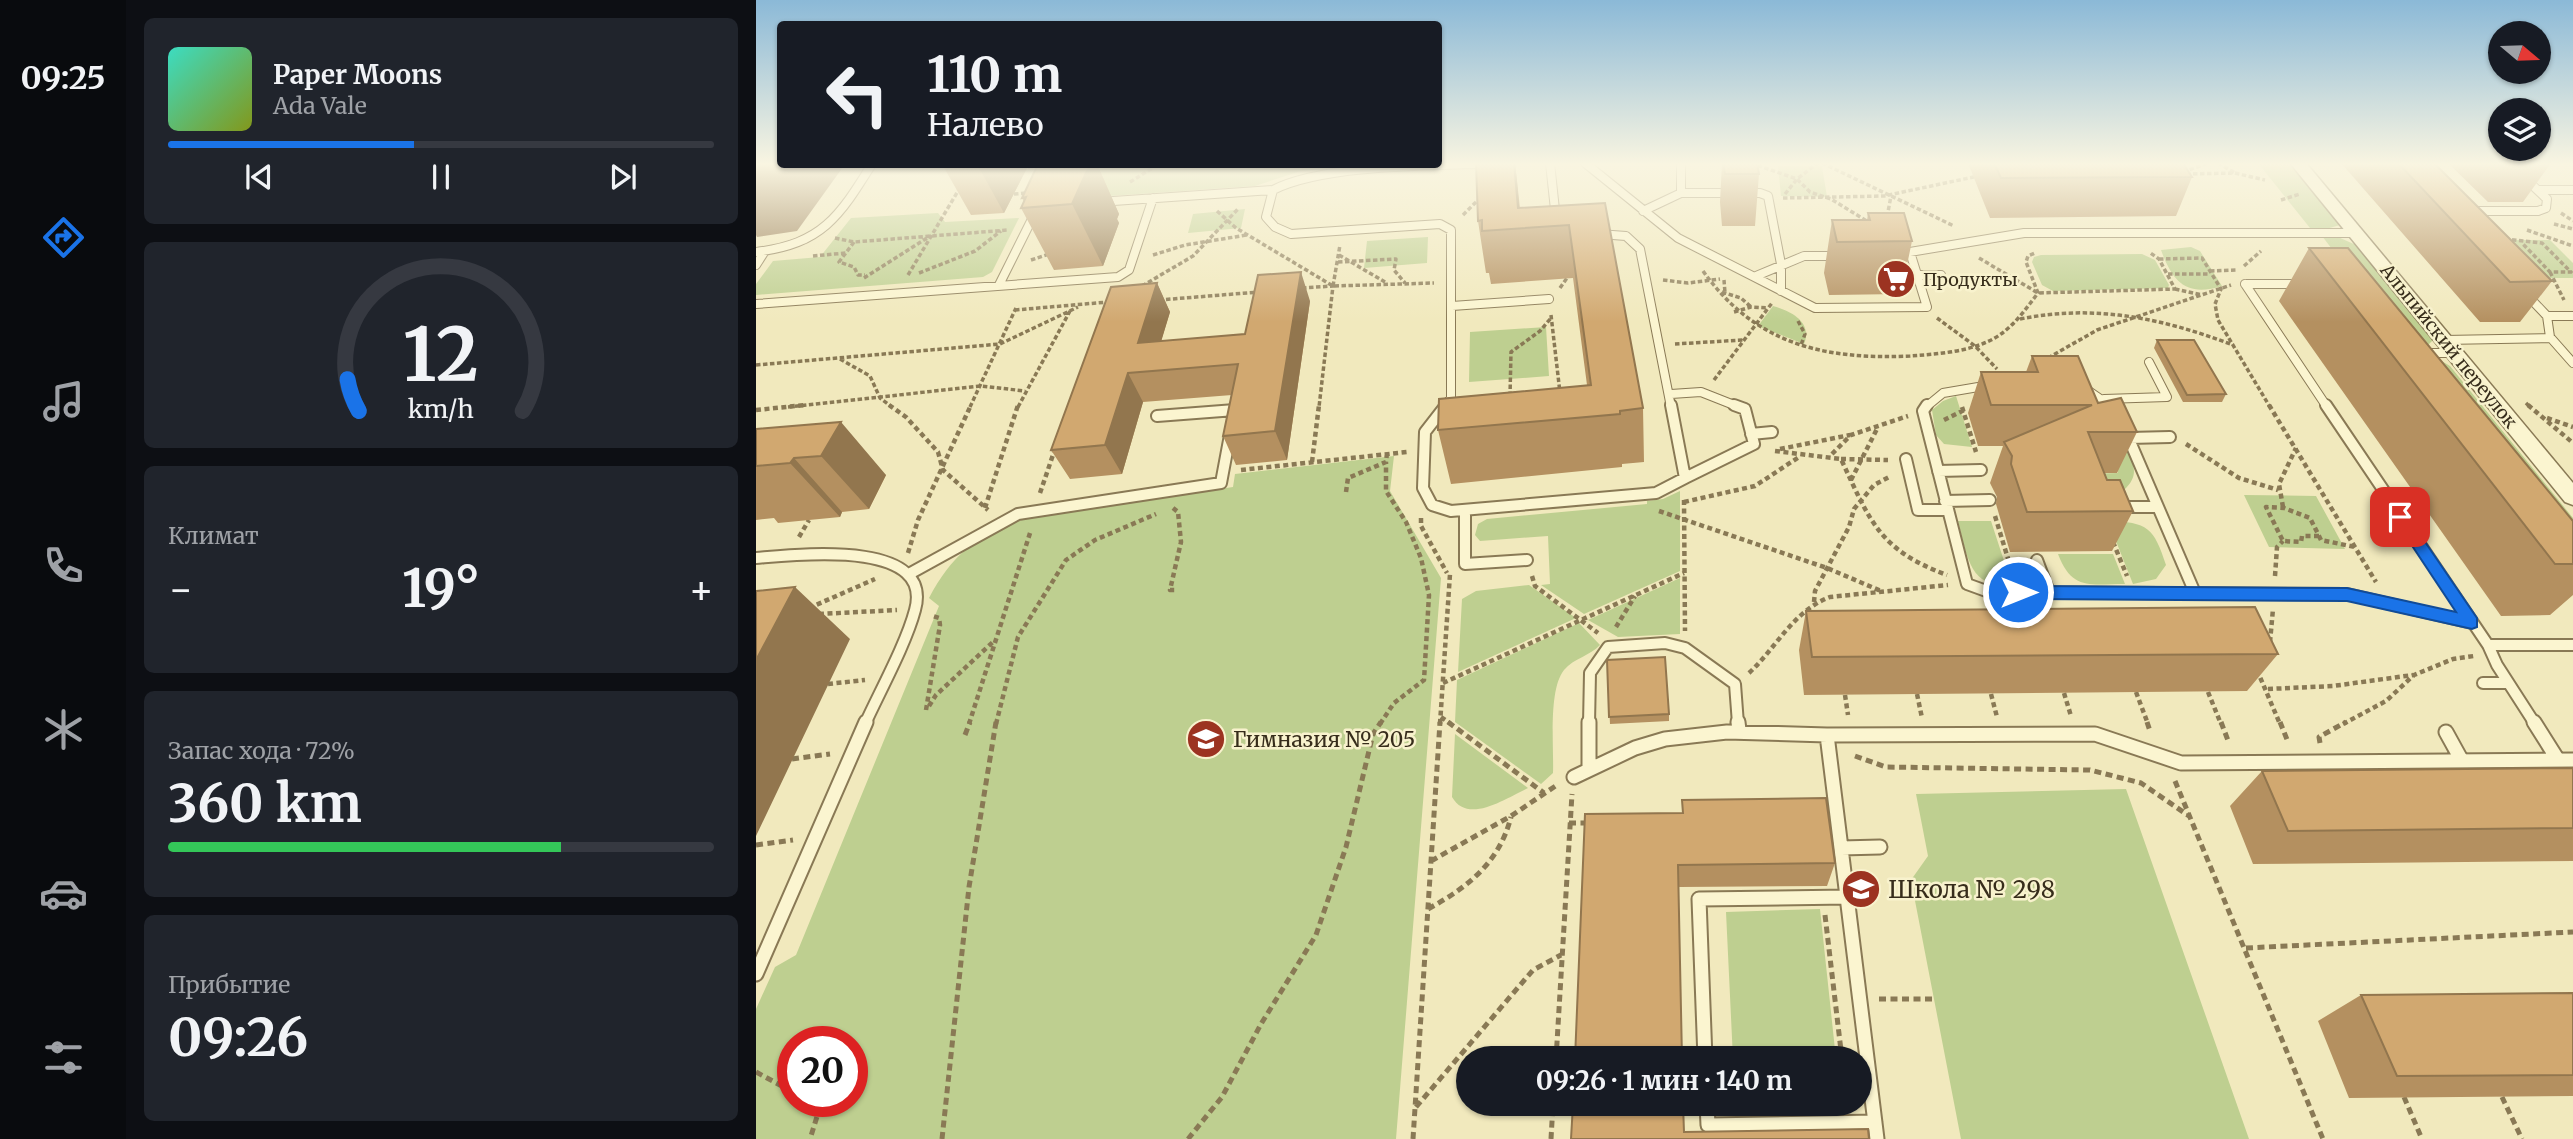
<!DOCTYPE html>
<html lang="ru">
<head>
<meta charset="utf-8">
<style>
  body { margin:0; font-family:Merriweather,serif; background:#20242c; color:#f1f3f6; height:100vh; display:flex; flex-direction:column; font-size:26px; white-space:nowrap }
  * { box-sizing:border-box; margin:0 }
  p { font-size:23px; color:#9ea1a6 }
  .icon { flex:none; width:38px; height:38px; fill:none; stroke:currentColor; stroke-width:2; stroke-linecap:round; stroke-linejoin:round }
  .map { position:relative; flex:1; overflow:hidden }
  .drawer { display:flex; flex-direction:column; gap:18px; padding:18px; background:#0d0f14; width:630px }
  .drawer>* { flex:none }
  .hud { position:absolute; left:21px; top:21px; width:665px; height:147px; border-radius:7px; box-shadow:0 2px 5px #0004; background:#171b24; color:#f1f3f6; overflow:hidden }
  .needle { width:46px; rotate:109deg }
  .fabs { position:absolute; left:1732px; top:21px; display:grid; gap:14px }
  .fabs a { display:grid; place-items:center; width:63px; height:63px; border-radius:50%; background:#171b24; box-shadow:0 2px 5px #0004; font-size:35px }
  .speed { position:absolute; left:21px; top:1026px; display:flex; gap:14px; font-size:35px; font-weight:700; text-align:center }
  .speed>* { display:grid; place-content:center; width:91px; height:91px; border-radius:50%; background:#171b24; box-shadow:0 2px 5px #0004; line-height:1 }
  .speed .limit { border:10px solid #d22; background:#fff; color:#111 }
  .pin { position:absolute; display:grid; place-items:center; width:60px; height:60px; color:#fff; margin:-30px; border-radius:14px; box-shadow:0 4px 10px #0006 }
  .me { position:absolute; width:77px; margin:-38px; rotate:90deg; stroke-linejoin:round; filter:drop-shadow(0 0 5px #0008) }
  .turn { display:flex; align-items:center; gap:24px; height:147px; padding:0 35px; font-size:32px }
  .turn .icon { width:91px; height:91px; stroke-width:2.5 }
  .turn b { display:block; font-size:49px; line-height:60px }
  .big { font-size:52px; font-weight:700; line-height:1.1 }
  .drawer .widget { flex:1; display:flex; flex-direction:column; justify-content:center; gap:10px; min-width:0; padding:0 24px; border-radius:10px; background:#20242c }
  .drawer .dial { align-items:center; gap:0 }
  .dial svg { height:182px; overflow:visible; fill:none; stroke:#363941; stroke-width:7; stroke-linecap:round; text-anchor:middle }
  .dial text { fill:#f1f3f6; stroke:none }
  .song { display:flex; align-items:center; gap:21px }
  .cover { width:84px; height:84px; border-radius:10px; background:linear-gradient(135deg,hsl(170 70% 55%),hsl(70 70% 35%)) }
  .played { height:7px; border-radius:4px; background:linear-gradient(90deg,#1a73e8 45%,#363941 45%) }
  .keys { display:flex; justify-content:space-around; direction:ltr }
  .heat { display:flex; justify-content:space-between; align-items:center; font-size:38px; direction:ltr }
  .charge { height:10px; border-radius:5px; background:linear-gradient(90deg,#34c759 72%,#363941 0) }
  .trip { position:absolute; left:700px; top:1046px; width:416px; height:70px; border-radius:35px; background:#171b24; box-shadow:0 2px 5px #0004; font-weight:700; line-height:70px; text-align:center }
  main { display:flex; flex:1; min-height:0 }
  .dock { display:flex; flex-direction:column; width:126px; justify-content:space-around; align-items:center; background:#090b0e; color:#9ea1a6 }
  .dock .icon { width:49px; height:49px }
  .dock .active { color:#1a73e8 }
  .dock b { font-size:32px; color:#f1f3f6 }
  .map>svg:first-child { display:block }
  .green { fill:#becf90; fill-rule:evenodd }
  .lines { fill:none; stroke-linecap:round; stroke-linejoin:round }
  .service-far2-casing { stroke:#897955; stroke-width:10 }
  .service-far1-casing { stroke:#897955; stroke-width:14 }
  .service-casing { stroke:#897955; stroke-width:17 }
  .minor-casing { stroke:#897955; stroke-width:3 }
  .path-far2 { stroke:#897955; stroke-width:3.5; stroke-dasharray:4.5 2.5; stroke-linecap:butt }
  .path-far1 { stroke:#897955; stroke-width:4.5; stroke-dasharray:5 3.5; stroke-linecap:butt }
  .path { stroke:#897955; stroke-width:5; stroke-dasharray:7 4.5; stroke-linecap:butt }
  .service-far2 { stroke:#fbf5d0; stroke-width:8 }
  .service-far1 { stroke:#fbf5d0; stroke-width:10 }
  .service { stroke:#fbf5d0; stroke-width:13 }
  .minor { fill:#fbf5d0; fill-rule:evenodd }
  .wall { fill:#b49060 }
  .shaded-wall { fill:#92764e }
  .building { fill:#d1a870; stroke:#92764e; stroke-width:2 }
  .route { fill:#1a73e8; stroke:#114b97; stroke-width:2 }
  .labels { text-anchor:middle; dominant-baseline:central; stroke-width:5; stroke-linejoin:round; paint-order:stroke }
  .far-poi-label { font-size:18px; fill:#372d1b; stroke:#f8f2cd; text-anchor:start }
  .far-street-label { font-size:18px; fill:#372d1b; stroke:#f8f2cd }
  .poi-label { font-size:21px; fill:#372d1b; stroke:#f8f2cd; text-anchor:start }
  .near-poi-label { font-size:24px; fill:#372d1b; stroke:#f8f2cd; text-anchor:start }
</style>
</head>
<body>
<main>
<nav class="dock">
<b>09:25</b>
<svg class="icon active" aria-label="directions" viewBox="0 0 24 24"><path d="M12 3l9 9-9 9-9-9zM9 14v-3h6M13 9l2 2-2 2"/></svg>
<svg class="icon" aria-label="music" viewBox="0 0 24 24"><path d="M9 18V5l10-2v13"/><circle cx="6" cy="18" r="3"/><circle cx="16" cy="16" r="3"/></svg>
<svg class="icon" aria-label="phone" viewBox="0 0 24 24"><path d="M5 4h4l2 5-3 2q2 4 5 5l2-3 5 2v4C11 20 4 13 5 4z"/></svg>
<svg class="icon" aria-label="climate" viewBox="0 0 24 24"><path d="M12 3v18M4 7l16 10M4 17L20 7"/></svg>
<svg class="icon" aria-label="car" viewBox="0 0 24 24"><path d="M5 17H2v-5l4-1 3-4h7l3 4 3 1v5h-3M9 17h6M6 11h13"/><circle cx="7" cy="17" r="2"/><circle cx="17" cy="17" r="2"/></svg>
<svg class="icon" aria-label="filters" viewBox="0 0 24 24"><path d="M4 7h16M4 17h16"/><circle cx="9" cy="7" r="2"/><circle cx="15" cy="17" r="2"/></svg>
</nav>
<section class="drawer">
<div class="widget">
<div class="song"><i class="cover"></i><div><b>Paper Moons</b><p>Ada Vale</p></div></div>
<div class="played"></div>
<div class="keys"><svg class="icon" aria-label="previous" viewBox="0 0 24 24"><path d="M18 5L8 12l10 7zM5 5v14"/></svg><svg class="icon" aria-label="pause" viewBox="0 0 24 24"><path d="M8 5v14M16 5v14"/></svg><svg class="icon" aria-label="next" viewBox="0 0 24 24"><path d="M6 5l10 7-10 7zM19 5v14"/></svg></div>
</div>
<div class="widget dial"><svg viewBox="0 0 100 80">
<path d="M14 69A42 42 0 1 1 86 69"/>
<path d="M14 69A42 42 0 0 1 9 55" stroke="#1a73e8"/>
<text x="50" y="56" font-size="32" font-weight="700">12</text>
<text x="50" y="72" font-size="11">km/h</text>
</svg></div>
<div class="widget"><p>Климат</p>
<div class="heat"><a>−</a><b class="big">19°</b><a>+</a></div>
</div>
<div class="widget"><p>Запас хода · 72%</p><b class="big">360 km</b><div class="charge"></div></div>
<div class="widget"><p>Прибытие</p><b class="big">09:26</b></div>
</section>
<div class="map">
<svg width="1817" height="1139" viewBox="0 0 1817 1139">
  <rect width="100%" height="100%" fill="#f1e9bd"/>
  <path class="green" d="M1502 163H1532L1584 225 1570 229 1554 228Z
    M313 165H613L545 171 499 186 309 199Z
    M1022 166H1066L1071 197 1025 196Z
    M489 209 485 228 432 233 437 214Z
    M182 213 189 222 263 218 236 272 227 277 0 295V284L17 261 64 257 95 218Z
    M1566 236 1582 237 1600 245 1677 340 1671 346 1592 270Z
    M672 237 671 263 608 268 611 241Z
    M1756 240H1794L1817 263V278H1793Z
    M1435 247 1444 251 1466 286C1431 297 1417 283 1405 250Z
    M1386 254 1399 260 1413 285 1412 288 1297 291 1286 285 1276 262 1278 257 1285 255Z
    M1017 306C1035 311 1057 322 1048 344L1002 326Z
    M790 327 793 376 713 382 714 332Z
    M1684 360 1694 366 1817 518V547Z
    M1200 396 1216 447 1188 444 1180 435 1176 410 1187 401Z
    M1346 434 1368 444C1377 463 1385 474 1368 490L1328 474 1362 473Z
    M638 456 634 491 685 578 640 1139H0V1009L19 967 40 955 183 606 173 598C197 553 220 536 268 519L477 487 479 474ZM37 1041H96V1101H37Z
    M924 491V571L828 614 785 585 794 584 792 536 724 541 719 535 722 524 731 519 891 504V501L907 499Z
    M1488 495 1560 496 1589 549 1513 547Z
    M1202 521H1235L1250 567 1246 582C1213 590 1208 543 1202 521Z
    M1352 521C1392 522 1398 528 1410 565L1400 579 1377 584Z
    M1302 554H1357L1369 584C1334 584 1316 591 1302 554Z
    M924 578V634L862 637 832 620Z
    M773 585 820 618 702 672 706 599 720 591Z
    M823 623 844 645C834 656 818 658 808 670 792 690 798 747 797 773L785 784 699 722 701 680Z
    M699 734 772 788C750 798 712 825 696 797Z
    M1370 789 1493 1139H1205L1155 880 1172 856 1160 794Z
    M1064 909 1080 1059H977L970 912Z
    M979 1104H1085L1086 1111 979 1114Z"/>
  <g class="lines">
    <g class="service-far2-casing">
      <path id="service-far2" d="M794 163 800 219
        M829 163 922 238 1059 308 1171 307 1154 252
        M925 163V193H1004L1012 196 1025 264V291
        M517 190 510 217 519 227 535 234 684 224 695 230V398L688 407
        M1782 190H1817
        M343 202 517 190C570 163 687 166 749 163
        M887 211 925 193
        M1713 211H1782L1790 208 1791 199 1753 163
        M843 234 870 236 884 249 915 407
        M0 252C66 244 83 217 116 164
        M1142 254 1268 233H1602
        M0 265 9 251
        M1161 275H1185
        M1000 276 1048 256H1084
        M1489 284 1571 407
        M1489 284H1546
        M243 285 280 211
        M1770 294 1791 316H1817
        M0 304 362 277 373 270 397 198
        M696 306 793 299
        M1791 316 1794 337 1817 363
        M1688 340 1794 338
        M1665 353H1699
        M1327 387 1356 407
        M915 394 945 392 983 407
        M1348 399 1411 397 1393 362
        M1170 407 1187 393 1234 385"/>
    </g>
    <g class="service-far1-casing">
      <path id="service-far1" d="M690 405 669 432 667 488 676 505 695 511 900 493 929 478 915 405
        M1171 405 1167 411 1211 584 1233 592 1591 594 1716 623
        M1354 405 1359 409
        M1570 405 1732 645 1741 665 1779 724
        M401 416 479 410 478 416
        M1369 430 1439 593
        M995 434 1016 432
        M1373 438 1414 437
        M1150 459 1162 510H1191
        M1182 471 1225 470
        M929 478 998 444 989 409 978 405
        M1189 501 1234 500
        M1362 507H1401
        M709 510V564L771 560
        M0 558C38 555 179 538 159 610 150 644 124 691 109 724
        M1281 560 1293 592
        M153 574 262 514 465 483 474 435
        M1732 645H1817
        M1727 683H1752
        M833 724 834 673 852 647 909 643 929 648 979 684 982 724"/>
    </g>
    <g class="service-casing">
      <path id="service" d="M982 722 983 730
        M1778 722 1802 760
        M1690 732 1706 761
        M1071 735 1121 1139
        M833 767V722
        M818 777 879 748 909 739 971 732 1071 735 1339 734 1425 763 1817 760
        M1085 848 1124 847
        M0 974 110 722
        M949 1059 943 899 1091 897
        M951 1104 952 1125 1119 1122"/>
    </g>
    <g class="minor-casing">
      <path id="minor" d="M1534 163H1550L1817 483V505L1809 502Z"/>
    </g>
    <path class="path-far2" d="M995 163 1041 179 1054 192 1075 199 1114 223
      M1066 163 1198 226
      M1462 163 1479 173
      M272 167 285 166
      M1427 172 1452 163
      M1430 174 1479 173 1509 180
      M374 182 403 164
      M258 194 271 193
      M1029 194 1041 179 1062 163
      M1027 198 1128 196 1222 176
      M1525 200 1544 194
      M461 211 480 228 577 286 678 283
      M1805 213 1817 221
      M707 215 722 200
      M1131 217 1135 196
      M1798 224 1817 229
      M1771 230 1817 246
      M79 238 98 242 252 230
      M1749 239 1786 243 1815 272H1794L1766 243
      M98 242 83 262 98 267 102 275H109
      M397 255 429 245 491 235
      M583 255 629 282
      M57 256 90 253
      M1223 258 1282 293 1419 289 1403 259 1393 252
      M1403 259 1446 258 1465 289 1459 304 1462 320 1514 407
      M275 260 293 254
      M582 262 640 259 638 270 649 283
      M1488 266 1505 251
      M947 271C999 344 1067 360 1154 356 1181 354 1213 352 1237 339 1257 328 1269 310 1282 293L1270 262 1272 256 1279 253
      M1454 271 1480 270
      M1794 272 1808 300
      M163 273 219 251 245 231
      M1412 274H1454
      M152 275 205 186
      M108 278 171 238
      M907 280 932 283 964 279
      M968 280 969 293
      M386 286 437 256 482 209
      M577 286 584 245
      M546 288 577 286 563 407
      M804 288 811 278
      M1419 289 1446 295
      M966 292 985 298 995 307
      M403 300 503 292
      M259 310 352 302
      M978 312 995 307 1012 308
      M795 315 804 393
      M1181 318 1219 346 1241 369
      M1264 319C1339 304 1406 318 1477 345
      M1042 321 1049 334 1045 345
      M919 344 987 340
      M1292 358 1341 330 1475 285
      M84 359 114 376 124 398 136 407
      M0 365 244 344 322 307
      M958 380 1016 303
      M754 396 755 352 784 331 795 318
      M1770 403 1774 407
      M32 407 225 386 269 391
      M214 407 260 308
      M262 407 314 311"/>
    <path class="path-far1" d="M133 405 150 417 182 452 187 470 232 510
      M1513 405 1620 582
      M1772 405 1817 443
      M1206 407 1220 452
      M0 410 49 405
      M1791 418 1817 427
      M1188 420 1208 410
      M1430 444 1483 478 1522 490
      M1024 449 1094 435
      M1019 451 1085 459C1114 521 1123 550 1191 575
      M1076 454 1095 435 1152 416
      M1085 459 1132 460
      M556 462 563 405
      M485 470 651 452
      M1095 480 1122 427
      M590 492 592 478 630 462 631 453
      M284 493 299 449
      M928 500 929 631
      M928 502 999 486 1043 457
      M1527 507 1523 484 1540 448
      M229 508 262 405
      M417 508 422 512 425 542 414 590H419
      M903 511 1071 568 1125 591
      M1239 516 1257 575
      M665 518V526L691 573
      M1563 536H1546L1545 542 1527 541 1510 507 1528 508 1554 518 1565 540 1599 547
      M43 537 53 520
      M1357 542 1371 576
      M152 553 162 520 215 405
      M776 576 779 586 842 633
      M1519 576 1521 547 1527 541
      M1058 602 1059 591 1093 527 1098 509 1118 485 1135 476
      M53 608 119 579
      M63 614 141 610
      M860 627 879 596
      M1514 642 1517 609
      M1501 670 1524 724
      M993 673C1021 647 1037 611 1074 597L1192 585
      M687 683 928 573
      M72 684 109 680
      M1512 689 1577 686 1657 675
      M1380 692 1392 724
      M1452 692 1465 724
      M1308 693 1315 716
      M1161 694 1166 718
      M1235 694 1241 717
      M1089 695 1092 715
      M173 706 180 695 238 641
      M170 710 184 625 183 618 177 616
      M685 717 695 724
      M213 724 275 530
      M240 724 262 637 310 560 339 540 400 514
      M624 724 638 703 668 680 673 595 665 558 650 522 630 491V462
      M684 724 694 574
      M1587 724 1630 701 1658 675 1697 659 1718 656"/>
    <path class="path" d="M692 722 788 793
      M1391 722 1394 731
      M1465 722 1473 743
      M1524 722 1532 742
      M209 735 214 722
      M1564 743 1563 737 1590 722
      M1099 756 1130 767 1334 770 1385 783 1433 816
      M36 759 74 754
      M1419 781 1567 1139
      M813 823H832
      M0 845 37 840
      M675 861 755 816 801 785
      M672 909C712 887 743 863 755 817
      M1069 915 1086 1059
      M1490 948 1817 932
      M1123 999H1178
      M800 1059 816 794
      M0 1072 37 1092
      M1648 1097 1666 1139
      M1746 1097 1766 1139
      M53 1101 64 1107 54 1139
      M660 1107 777 970 805 955
      M186 1139 213 887 240 722
      M432 1139 466 1097 505 1024 560 935 590 847 617 734 625 722
      M657 1139 684 722
      M795 1139 797 1104"/>
    <use href="#service-far2" class="service-far2"/>
    <use href="#service-far1" class="service-far1"/>
    <use href="#service" class="service"/>
    <use href="#minor" class="minor"/>
  </g>
  <path class="wall" d="M720 163H759L764 208 849 203 887 408 888 462 866 464V467L695 484 682 430 831 385 817 278 735 284 733 273H730L722 221Z
    M966 163H1001L1003 174 999 226H966L964 202Z
    M1212 163H1427L1436 177 1420 216 1234 218Z
    M1585 163H1678L1796 281 1764 322H1724Z
    M1692 163H1795L1767 202H1732Z
    M186 164H273L248 213 215 215Z
    M282 164H341L363 214 361 219 363 223 347 266 298 270 265 208 268 202 266 198Z
    M1112 213 1156 241 1145 294 1073 295 1068 273 1076 220H1111Z
    M1553 248 1817 521V595L1794 615 1745 616 1523 301Z
    M401 283 414 312 405 341 489 334 554 301 531 460 480 465 467 436 476 395 387 402 366 474 314 479 295 450Z
    M1401 340 1470 394 1466 402H1427L1398 348Z
    M1276 356 1342 403 1381 432 1361 473H1349L1351 480 1377 511 1356 551 1254 552 1240 504 1241 497 1234 483 1247 446H1222L1212 413 1225 372H1270Z
    M0 429 130 475 113 509 86 512 84 517 22 523 18 518 0 520Z
    M1050 611 1522 654 1491 691 1048 695 1043 650Z
    M851 660 913 714V721L854 724Z
    M1817 768V861L1497 864 1474 806 1506 771Z
    M926 800 1079 863 1071 886 923 887 819 1059 926 813Z
    M1817 993V1096L1593 1098 1562 1021 1605 995Z"/>
  <path class="shaded-wall" d="M3 163H24V164H85L87 167 41 231 1 237 0 235V166Z
    M758 163H759L761 181 765 228 762 208Z
    M221 164H273L248 213Z
    M332 164H341L363 214 361 219 363 223 347 266 316 204Z
    M545 272 554 301 531 460 519 431Z
    M401 283 414 312 396 372 382 343Z
    M372 373 387 402 366 474 349 445Z
    M85 422 130 475 113 509 65 456Z
    M38 458 86 512 84 517 34 463Z
    M39 587 94 639 0 836V660Z"/>
  <path class="building" d="M720 163H758L762 208 849 203 887 408 864 411V414L682 430 683 399 835 385 813 225 726 231V220L722 221Z
    M967 163H1001L1003 174H969Z
    M1238 163H1427L1436 177 1245 178Z
    M1642 163H1678L1796 281 1754 282Z
    M282 164H334L316 204 265 208 270 197 266 198Z
    M1112 213H1148L1156 241 1081 242 1076 220H1114Z
    M1553 248H1592L1817 521V564H1799Z
    M545 272 519 431 467 436 482 364 372 373 349 445 295 450 355 287 401 283 382 343 489 334 502 275Z
    M1401 340H1438L1470 394 1431 395Z
    M1276 356H1322L1342 403 1365 398 1381 432H1332L1351 480H1364L1377 511 1271 512 1255 464 1256 456 1248 442 1336 405H1235L1225 372H1282Z
    M85 422 65 456 38 458 34 463 0 466V429Z
    M39 587 14 634 0 660V591Z
    M1499 607 1522 654 1056 657 1050 611Z
    M909 657 913 714 853 717 851 660Z
    M1817 768V828L1532 831 1506 771Z
    M1070 798 1079 863 922 865 926 1059H819L829 814 927 813 926 800Z
    M1817 993V1075L1641 1076 1605 995Z
    M817 1104H927L928 1132 1112 1129 1113 1139H815Z"/>
  <linearGradient id="sky" x2="0" y2="1"><stop stop-color="#8bb9d7"/><stop offset="0.51" stop-color="#f9f5e1"/><stop offset="1" stop-color="#f9f5e1" stop-opacity="0"/></linearGradient>
  <rect width="1817" height="322" fill="url(#sky)"/>
  <path class="route" d="M1644 512 1650 514 1721 618V627L1716 629 1591 601 1262 599 1254 592 1262 586 1591 588 1700 612 1637 517Z"/>
  <defs>
    <g id="supermarket-disc" transform="scale(2.0125)"><circle r="9.5" fill="#9c3321" stroke="#f8f2cd"/><path d="M-6-5.5h2.5l.6 2H6L4.5 2H-2.5L-4.4-4H-6ZM-1.5 3.2a1.3 1.3 0 1 0 .1 0ZM3 3.2a1.3 1.3 0 1 0 .1 0Z" fill="#fff"/></g>
    <g id="school-disc" transform="scale(2.0125)"><circle r="9.5" fill="#9c3321" stroke="#f8f2cd"/><path d="M0-5L7-2L0 1L-7-2ZM-4 1L0 2.5L4 1V4Q0 6-4 4Z" fill="#fff"/></g>
  </defs>
  <g fill-rule="evenodd">
    <use href="#supermarket-disc" x="1140" y="279"/>
    <use href="#school-disc" x="450" y="739"/>
    <use href="#school-disc" x="1105" y="889"/>
  </g>
  <g class="labels">
    <g class="far-poi-label">
      <text x="1167" y="279">Продукты</text>
    </g>
    <g class="far-street-label">
      <text transform="translate(1693 346) rotate(51)">Альпийский переулок</text>
    </g>
    <g class="poi-label">
      <text x="477" y="739">Гимназия № 205</text>
    </g>
    <g class="near-poi-label">
      <text x="1132" y="889">Школа № 298</text>
    </g>
  </g>
</svg>
<div class="fabs">
<a><svg class="needle" viewBox="-14 -14 28 28"><path d="M0-13l5 13h-10z" fill="#e53935"/><path d="M0 13l5-13h-10z" fill="#9ea1a6"/></svg></a>
<a><svg class="icon" aria-label="layers" viewBox="0 0 24 24"><path d="M12 4l9 5-9 5-9-5zM3 14l9 5 9-5"/></svg></a>
</div>
<div class="speed"><div class="limit">20</div></div>
<div class="pin" style="left:1644px;top:517px;background:#d93025"><svg class="icon" aria-label="arrive" viewBox="0 0 24 24"><path d="M6 21V4h12l-3 4 3 4H6"/></svg></div>
<svg class="me" style="left:1262px;top:592px" viewBox="-20 -20 40 40"><circle r="17" fill="#1a73e8" stroke="#fff" stroke-width="3"/><path d="M0-11L8 9 0 5-8 9z" fill="#fff"/></svg>
<div class="trip">09:26 · 1 мин · 140 m</div>
<div class="hud">
<div class="turn"><svg class="icon" aria-label="left" viewBox="0 0 24 24"><path d="M17 20v-9H6M10 6l-5 5 5 5"/></svg><div><b>110 m</b>Налево</div></div>
</div>
</div>
</main>
</body>
</html>
